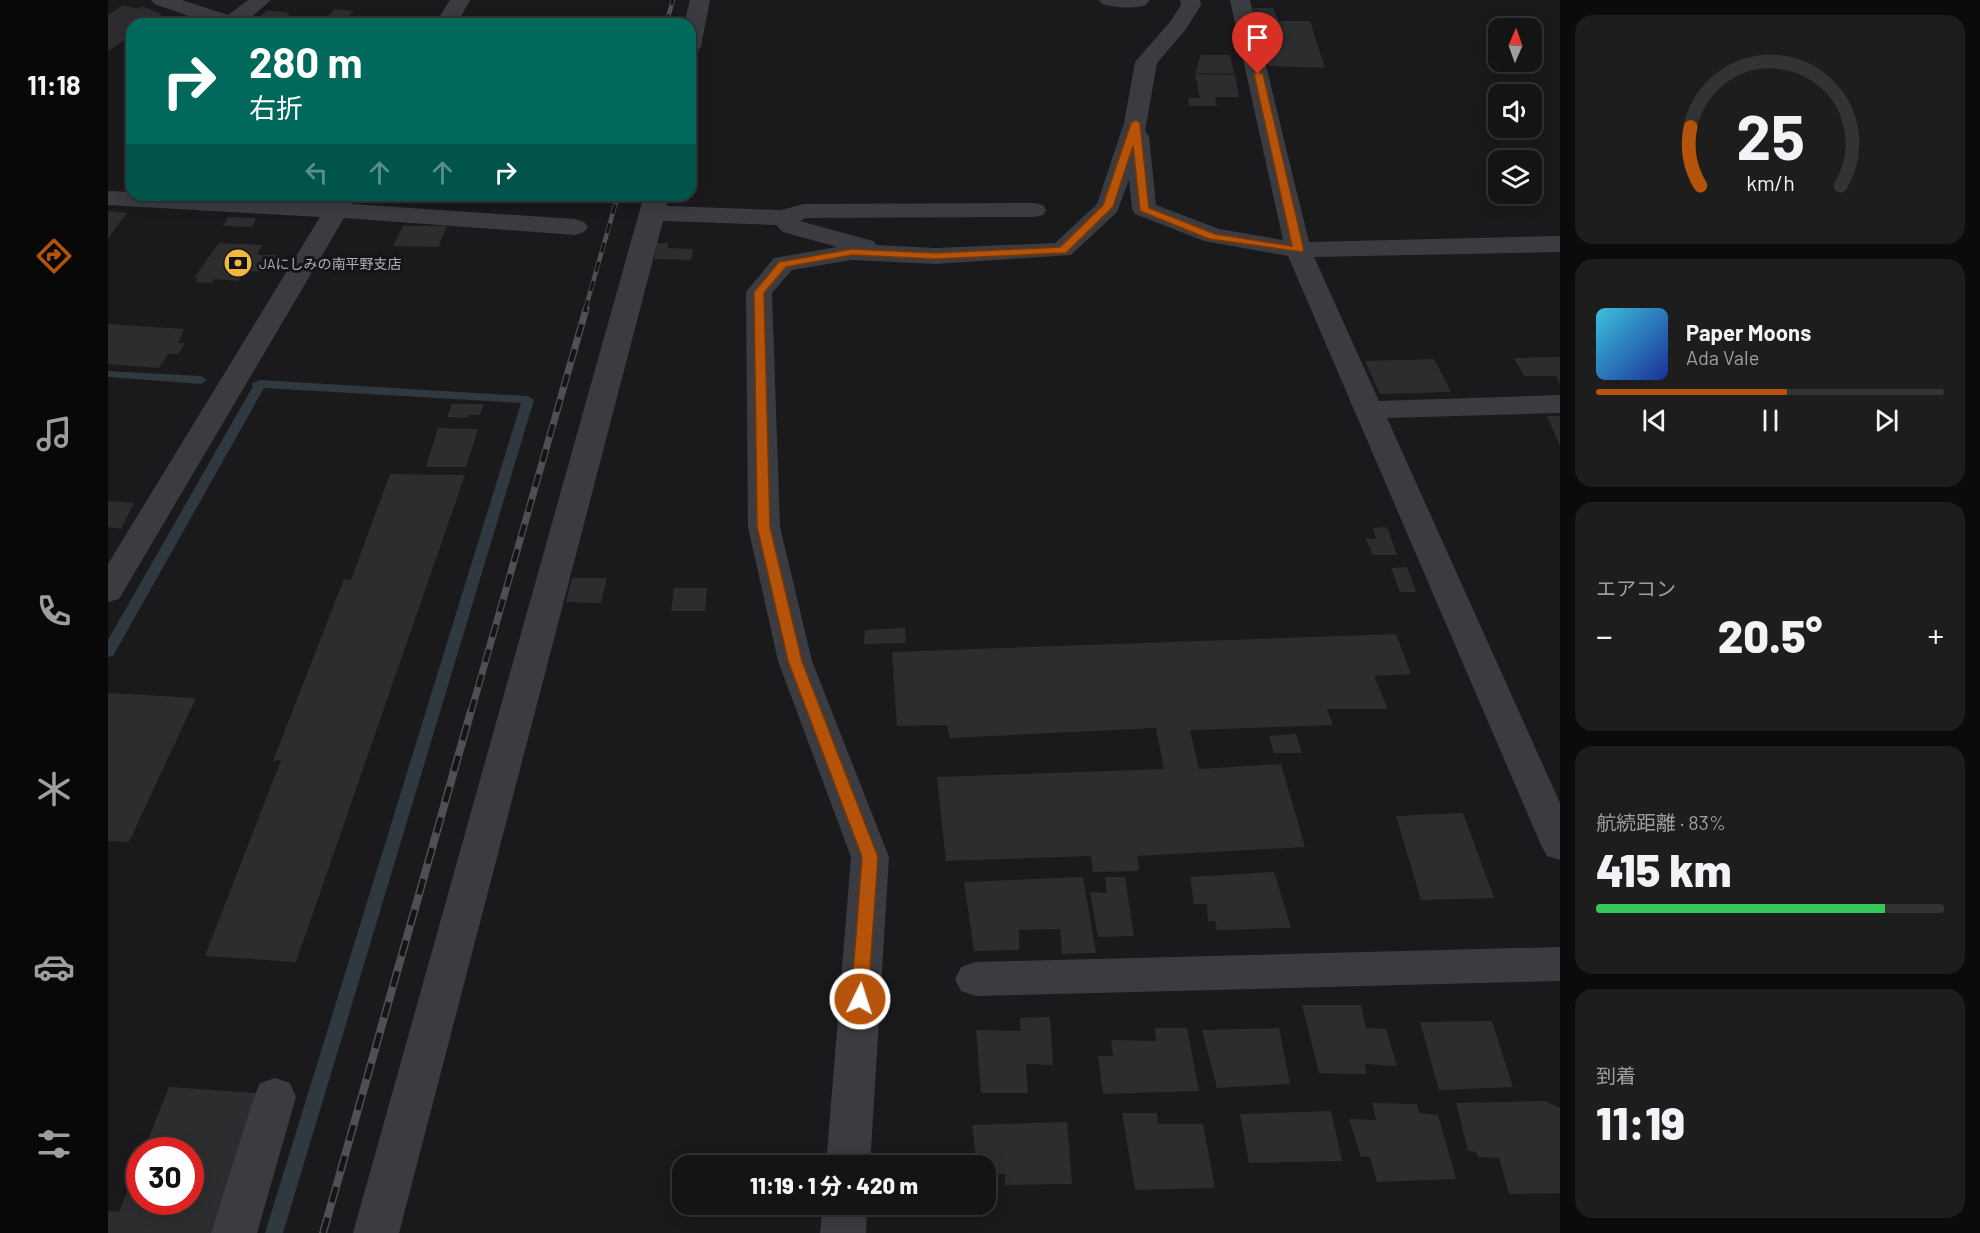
<!DOCTYPE html>
<html lang="ja">
<head>
<meta charset="utf-8">
<style>
  body { margin:0; font-family:Barlow,"Noto Sans JP",sans-serif; background:#1d1d1e; color:#f1f3f6; height:100vh; display:flex; flex-direction:column; font-size:22px; white-space:nowrap }
  * { box-sizing:border-box; margin:0 }
  p { font-size:20px; color:#9d9ea0 }
  .icon { flex:none; width:33px; height:33px; fill:none; stroke:currentColor; stroke-width:2; stroke-linecap:round; stroke-linejoin:round }
  .map { position:relative; flex:1; overflow:hidden }
  .details { display:flex; flex-direction:column; gap:15px; padding:15px; background:#0b0b0c; width:420px }
  .details>* { flex:none }
  .guide { position:absolute; left:18px; top:18px; width:570px; height:183px; border-radius:18px; box-shadow:0 3px 15px #0003,0 0 0 2px #333334; background:#00695c; color:#fff; overflow:hidden }
  .needle { width:39px; rotate:2deg }
  .controls { position:absolute; left:1380px; top:18px; display:grid; gap:12px }
  .controls a { display:grid; place-items:center; width:54px; height:54px; border-radius:12px; background:#141415; box-shadow:0 3px 15px #0003,0 0 0 2px #333334; font-size:30px }
  .speed { position:absolute; left:18px; top:1137px; display:flex; gap:12px; font-size:30px; font-weight:700; text-align:center }
  .speed>* { display:grid; place-content:center; width:78px; height:78px; border-radius:50%; background:#141415; box-shadow:0 3px 15px #0003,0 0 0 2px #333334; line-height:1 }
  .speed .limit { border:9px solid #d22; background:#fff; color:#111 }
  .pin { position:absolute; display:grid; place-items:center; width:51px; height:51px; color:#fff; margin:-62px -26px; border-radius:50% 50% 50% 0; rotate:-45deg; box-shadow:0 0 6px #0007 }
  .pin .icon { rotate:45deg }
  .me { position:absolute; width:66px; margin:-33px; rotate:4deg; stroke-linejoin:round; filter:drop-shadow(0 0 4px #0008) }
  .turn { display:flex; align-items:center; gap:21px; height:126px; padding:0 24px; font-size:27px }
  .turn .icon { width:78px; height:78px; stroke-width:2.5 }
  .turn b { display:block; font-size:42px; line-height:51px }
  .lanes { display:flex; align-items:center; height:57px; padding:0 24px; background:#0003; justify-content:center; gap:30px; direction:ltr }
  .lanes .off { opacity:.35 }
  .big { font-size:45px; font-weight:800; line-height:1.1 }
  .details .widget { flex:1; display:flex; flex-direction:column; justify-content:center; gap:9px; min-width:0; padding:0 21px; border-radius:18px; background:#1d1d1e }
  .details .dial { align-items:center; gap:0 }
  .dial svg { height:156px; overflow:visible; fill:none; stroke:#333334; stroke-width:7; stroke-linecap:round; text-anchor:middle }
  .dial text { fill:#f1f3f6; stroke:none }
  .song { display:flex; align-items:center; gap:18px }
  .cover { width:72px; height:72px; border-radius:9px; background:linear-gradient(135deg,hsl(190 70% 55%),hsl(230 70% 35%)) }
  .played { height:6px; border-radius:3px; background:linear-gradient(90deg,#b45309 55%,#333334 55%) }
  .keys { display:flex; justify-content:space-around; direction:ltr }
  .heat { display:flex; justify-content:space-between; align-items:center; font-size:33px; direction:ltr }
  .charge { height:9px; border-radius:4px; background:linear-gradient(90deg,#34c759 83%,#333334 0) }
  .trip { position:absolute; left:564px; top:1155px; width:324px; height:60px; border-radius:18px; background:#141415; box-shadow:0 3px 15px #0003,0 0 0 2px #333334; font-weight:800; line-height:60px; text-align:center }
  main { display:flex; flex:1; min-height:0 }
  .dock { display:flex; flex-direction:column; width:108px; justify-content:space-around; align-items:center; background:#080808; color:#9d9ea0 }
  .dock .icon { width:42px; height:42px }
  .dock .on { color:#b45309 }
  .dock b { font-size:27px; color:#f1f3f6 }
  .map>svg:first-child { display:block }
  .lines { fill:none; stroke-linecap:round; stroke-linejoin:round }
  .stream { fill:#303840; fill-rule:evenodd }
  .building { fill:#2d2d30 }
  .street { fill:#3b3c41; fill-rule:evenodd }
  .rail-far2-casing { stroke:#4e5056; stroke-width:4.5 }
  .rail-far1-casing { stroke:#4e5056; stroke-width:7 }
  .rail-casing { stroke:#4e5056; stroke-width:8 }
  .rail-far2 { stroke:#151517; stroke-width:3; stroke-dasharray:10; stroke-linecap:butt }
  .rail-far1 { stroke:#151517; stroke-width:4.5; stroke-dasharray:13; stroke-linecap:butt }
  .rail { stroke:#151517; stroke-width:5; stroke-dasharray:16; stroke-linecap:butt }
  .route { fill:#b45309; stroke:#753606; stroke-width:1.5 }
  .labels { text-anchor:middle; dominant-baseline:central; stroke-width:6; stroke-linejoin:round; paint-order:stroke }
  .far-poi-label { font-size:14px; fill:#adb1bb; stroke:#151517; text-anchor:start }
</style>
</head>
<body>
<main>
<nav class="dock">
<b>11:18</b>
<svg class="icon on" aria-label="directions" viewBox="0 0 24 24"><path d="M12 3l9 9-9 9-9-9zM9 14v-3h6M13 9l2 2-2 2"/></svg>
<svg class="icon" aria-label="music" viewBox="0 0 24 24"><path d="M9 18V5l10-2v13"/><circle cx="6" cy="18" r="3"/><circle cx="16" cy="16" r="3"/></svg>
<svg class="icon" aria-label="phone" viewBox="0 0 24 24"><path d="M5 4h4l2 5-3 2q2 4 5 5l2-3 5 2v4C11 20 4 13 5 4z"/></svg>
<svg class="icon" aria-label="climate" viewBox="0 0 24 24"><path d="M12 3v18M4 7l16 10M4 17L20 7"/></svg>
<svg class="icon" aria-label="car" viewBox="0 0 24 24"><path d="M5 17H2v-5l4-1 3-4h7l3 4 3 1v5h-3M9 17h6M6 11h13"/><circle cx="7" cy="17" r="2"/><circle cx="17" cy="17" r="2"/></svg>
<svg class="icon" aria-label="filters" viewBox="0 0 24 24"><path d="M4 7h16M4 17h16"/><circle cx="9" cy="7" r="2"/><circle cx="15" cy="17" r="2"/></svg>
</nav>
<div class="map">
<svg width="1452" height="1233" viewBox="0 0 1452 1233">
  <rect width="100%" height="100%" fill="#1a1a1c"/>
  <g class="lines">
    <path class="stream" d="M0 371 93 376 99 380 93 384 0 377Z
      M152 380 420 396 426 400 175 1233H157L413 403 156 388 5 656 0 657V640L145 386 143 384Z"/>
  </g>
  <path class="building" d="M15 5 30 9 34 6 54 14 40 24H24V35L0 51V15Z
    M1145 8H1165L1171 21H1202L1217 68 1160 66Z
    M227 9 246 11 233 24 213 23Z
    M159 10 182 13 172 23 149 20Z
    M1093 55H1122L1126 74 1087 73Z
    M1087 74 1127 75 1131 97H1107L1109 106H1081L1080 98H1092Z
    M0 211 19 213 0 238Z
    M120 217 148 218 144 227 115 226Z
    M295 226H339L330 247 285 246Z
    M111 243 154 245 149 255H169L159 272 136 271 131 281 106 279 104 283 87 282 90 278H86Z
    M549 243H561L559 248 585 249 583 260 546 259Z
    M0 324 76 329 70 343H77L70 354H60L51 368 0 364Z
    M1452 357V384L1448 376H1416L1406 358Z
    M1326 359 1343 392 1272 394 1257 361Z
    M344 404H376L372 415H361L360 418 339 417Z
    M1439 416H1452V446Z
    M330 428 370 429 358 467H318Z
    M282 474 357 475 188 962 97 956 173 760 165 761 236 579 243 580Z
    M0 501 26 503 13 529 0 527Z
    M1279 527 1289 555H1265L1257 538 1268 539 1265 528Z
    M1299 567 1308 592H1292L1283 568Z
    M464 578H499L493 603 458 602Z
    M566 588H599L597 611H563Z
    M797 628 798 643 756 644 757 630Z
    M1288 634 1303 674 1266 676 1280 709H1219L1225 725 1082 730 1091 769 1173 764 1197 847 1029 856 1031 871 985 872 983 856 838 861 829 777 1056 769 1048 728 842 738 839 725 789 726 784 652Z
    M0 693 88 698 21 842 0 841Z
    M1188 734 1194 753H1166L1161 736Z
    M1355 813 1386 898 1313 900 1288 816Z
    M1166 872 1183 928 1109 930 1107 921H1100L1099 904H1086L1082 877Z
    M975 877 988 953 954 954 952 929 911 930V950L866 951 856 882Z
    M997 877H1017L1026 936 990 937 982 892 999 893Z
    M1194 1005H1253L1258 1028 1278 1029 1289 1066 1257 1064 1258 1074 1211 1073Z
    M942 1017 945 1065 918 1064 920 1093H873L868 1030 913 1031 912 1018Z
    M1384 1021 1405 1087 1331 1090 1312 1022Z
    M1047 1028H1079L1091 1091 995 1094 990 1056H1005L1003 1040 1048 1041Z
    M1171 1028 1182 1084 1109 1088 1094 1030Z
    M61 1087 149 1093 103 1233H0V1211L11 1212 31 1162 32 1202H82V1150H36Z
    M1437 1101 1452 1108V1193L1401 1194 1391 1158 1370 1157 1368 1152 1360 1151 1348 1103Z
    M1264 1103 1309 1104 1311 1113 1330 1115 1348 1179 1269 1182 1262 1157H1253L1241 1119 1268 1120Z
    M1223 1111 1234 1161 1141 1163 1132 1114Z
    M1014 1113H1049L1050 1124H1095L1107 1188 1027 1190Z
    M959 1122 964 1184 897 1185V1174H878V1166H869L864 1125Z"/>
  <g class="lines">
    <path class="street" d="M43 0H74L120 15 140 0H163L136 24H104L46 4Z
      M342 0H362L349 24H327Z
      M582 0H602L593 46 590 51 582 52V24H576Z
      M991 0H1041V1L1038 5C1025 9 1007 8 994 4Z
      M1072 0H1092L1093 5 1078 29 1049 63 1037 131 1041 136 1048 205 1111 229 1175 240 1122 0H1142L1201 242 1452 236V252L1206 257 1271 401 1452 395V413L1279 418 1452 803V860L1439 856 1433 845 1180 256 1096 241 1027 214 1024 209 1021 180 1009 212 963 255 828 264 744 260 684 270 664 293 672 527 704 661 781 857 762 1166H718L743 857 670 661 640 527 638 292 666 258 729 247 675 232 668 225 555 221 291 1233H245L536 195H560L559 206 673 210 696 204 926 203 935 205 938 210 935 215 926 217 698 218 692 221 765 241 768 245 828 248 947 243 989 204 1016 123 1027 62 1062 22 1073 5Z
      M0 191 24 192V195H84L220 202 225 195H249L244 204 467 219 476 222 480 227 476 232 467 235 236 218 11 599 0 602V564L212 217 0 205Z
      M1452 947V981L867 996 853 991 847 979 853 967 867 962Z
      M167 1078 182 1083 188 1097 149 1233H103L146 1097 152 1083Z
      M715 1204H759L758 1233H712Z"/>
    <g class="rail-far2-casing">
      <path id="rail-far2" d="M558 24 565 0
        M477 310 510 195"/>
    </g>
    <g class="rail-far1-casing">
      <path id="rail-far1" d="M363 712 478 309"/>
    </g>
    <g class="rail-casing">
      <path id="rail" d="M215 1233 363 711"/>
    </g>
    <use href="#rail-far2" class="rail-far2"/>
    <use href="#rail-far1" class="rail-far1"/>
    <use href="#rail" class="rail"/>
  </g>
  <path class="route" d="M1150 71 1155 74 1196 250 1194 252 1101 239 1032 211 1025 146 1005 207 958 253 828 259 744 255 678 267 656 293 662 527 694 661 770 857 760 999 758 1004 752 1007 746 1004 743 999 754 857 680 661 649 527 646 292 671 262 744 249 828 253 952 247 995 205 1023 123 1028 120 1032 123 1041 208 1107 234 1184 246 1146 74Z"/>
  <defs>
    <g id="bank-disc" transform="scale(1.5)"><circle r="9.5" fill="#efb83f" stroke="#151517"/><path d="M-6-4H6V4H-6ZM0-2.3a2.3 2.3 0 1 0 0 4.6a2.3 2.3 0 1 0 0-4.6Z" fill="#111"/></g>
  </defs>
  <g fill-rule="evenodd">
    <use href="#bank-disc" x="130" y="263"/>
  </g>
  <g class="labels">
    <g class="far-poi-label">
      <text x="151" y="263">JAにしみの南平野支店</text>
    </g>
  </g>
</svg>
<div class="controls">
<a><svg class="needle" viewBox="-14 -14 28 28"><path d="M0-13l5 13h-10z" fill="#e53935"/><path d="M0 13l5-13h-10z" fill="#9d9ea0"/></svg></a>
<a><svg class="icon" aria-label="sound" viewBox="0 0 24 24"><path d="M4 9h4l5-4v14l-5-4H4zM17 9q2 3 0 6"/></svg></a>
<a><svg class="icon" aria-label="layers" viewBox="0 0 24 24"><path d="M12 4l9 5-9 5-9-5zM3 14l9 5 9-5"/></svg></a>
</div>
<div class="speed"><div class="limit">30</div></div>
<div class="pin" style="left:1150px;top:74px;background:#d93025"><svg class="icon" aria-label="arrive" viewBox="0 0 24 24"><path d="M6 21V4h12l-3 4 3 4H6"/></svg></div>
<svg class="me" style="left:752px;top:999px" viewBox="-20 -20 40 40"><circle r="17" fill="#b45309" stroke="#fff" stroke-width="3"/><path d="M0-11L8 9 0 5-8 9z" fill="#fff"/></svg>
<div class="trip">11:19 · 1 分 · 420 m</div>
<div class="guide">
<div class="turn"><svg class="icon" aria-label="right" viewBox="0 0 24 24"><path d="M7 20v-9h11M14 6l5 5-5 5"/></svg><div><b>280 m</b>右折</div></div>
<div class="lanes"><svg class="icon off" aria-label="left" viewBox="0 0 24 24"><path d="M17 20v-9H6M10 6l-5 5 5 5"/></svg><svg class="icon off" aria-label="ahead" viewBox="0 0 24 24"><path d="M12 20V5M6 11l6-6 6 6"/></svg><svg class="icon off" aria-label="ahead" viewBox="0 0 24 24"><path d="M12 20V5M6 11l6-6 6 6"/></svg><svg class="icon" aria-label="right" viewBox="0 0 24 24"><path d="M7 20v-9h11M14 6l5 5-5 5"/></svg></div>
</div>
</div>
<section class="details">
<div class="widget dial"><svg viewBox="0 0 100 80">
<path d="M14 69A42 42 0 1 1 86 69"/>
<path d="M14 69A42 42 0 0 1 9 39" stroke="#b45309"/>
<text x="50" y="56" font-size="32" font-weight="700">25</text>
<text x="50" y="72" font-size="11">km/h</text>
</svg></div>
<div class="widget">
<div class="song"><i class="cover"></i><div><b>Paper Moons</b><p>Ada Vale</p></div></div>
<div class="played"></div>
<div class="keys"><svg class="icon" aria-label="previous" viewBox="0 0 24 24"><path d="M18 5L8 12l10 7zM5 5v14"/></svg><svg class="icon" aria-label="pause" viewBox="0 0 24 24"><path d="M8 5v14M16 5v14"/></svg><svg class="icon" aria-label="next" viewBox="0 0 24 24"><path d="M6 5l10 7-10 7zM19 5v14"/></svg></div>
</div>
<div class="widget"><p>エアコン</p>
<div class="heat"><a>−</a><b class="big">20.5°</b><a>+</a></div>
</div>
<div class="widget"><p>航続距離 · 83%</p><b class="big">415 km</b><div class="charge"></div></div>
<div class="widget"><p>到着</p><b class="big">11:19</b></div>
</section>
</main>
</body>
</html>
